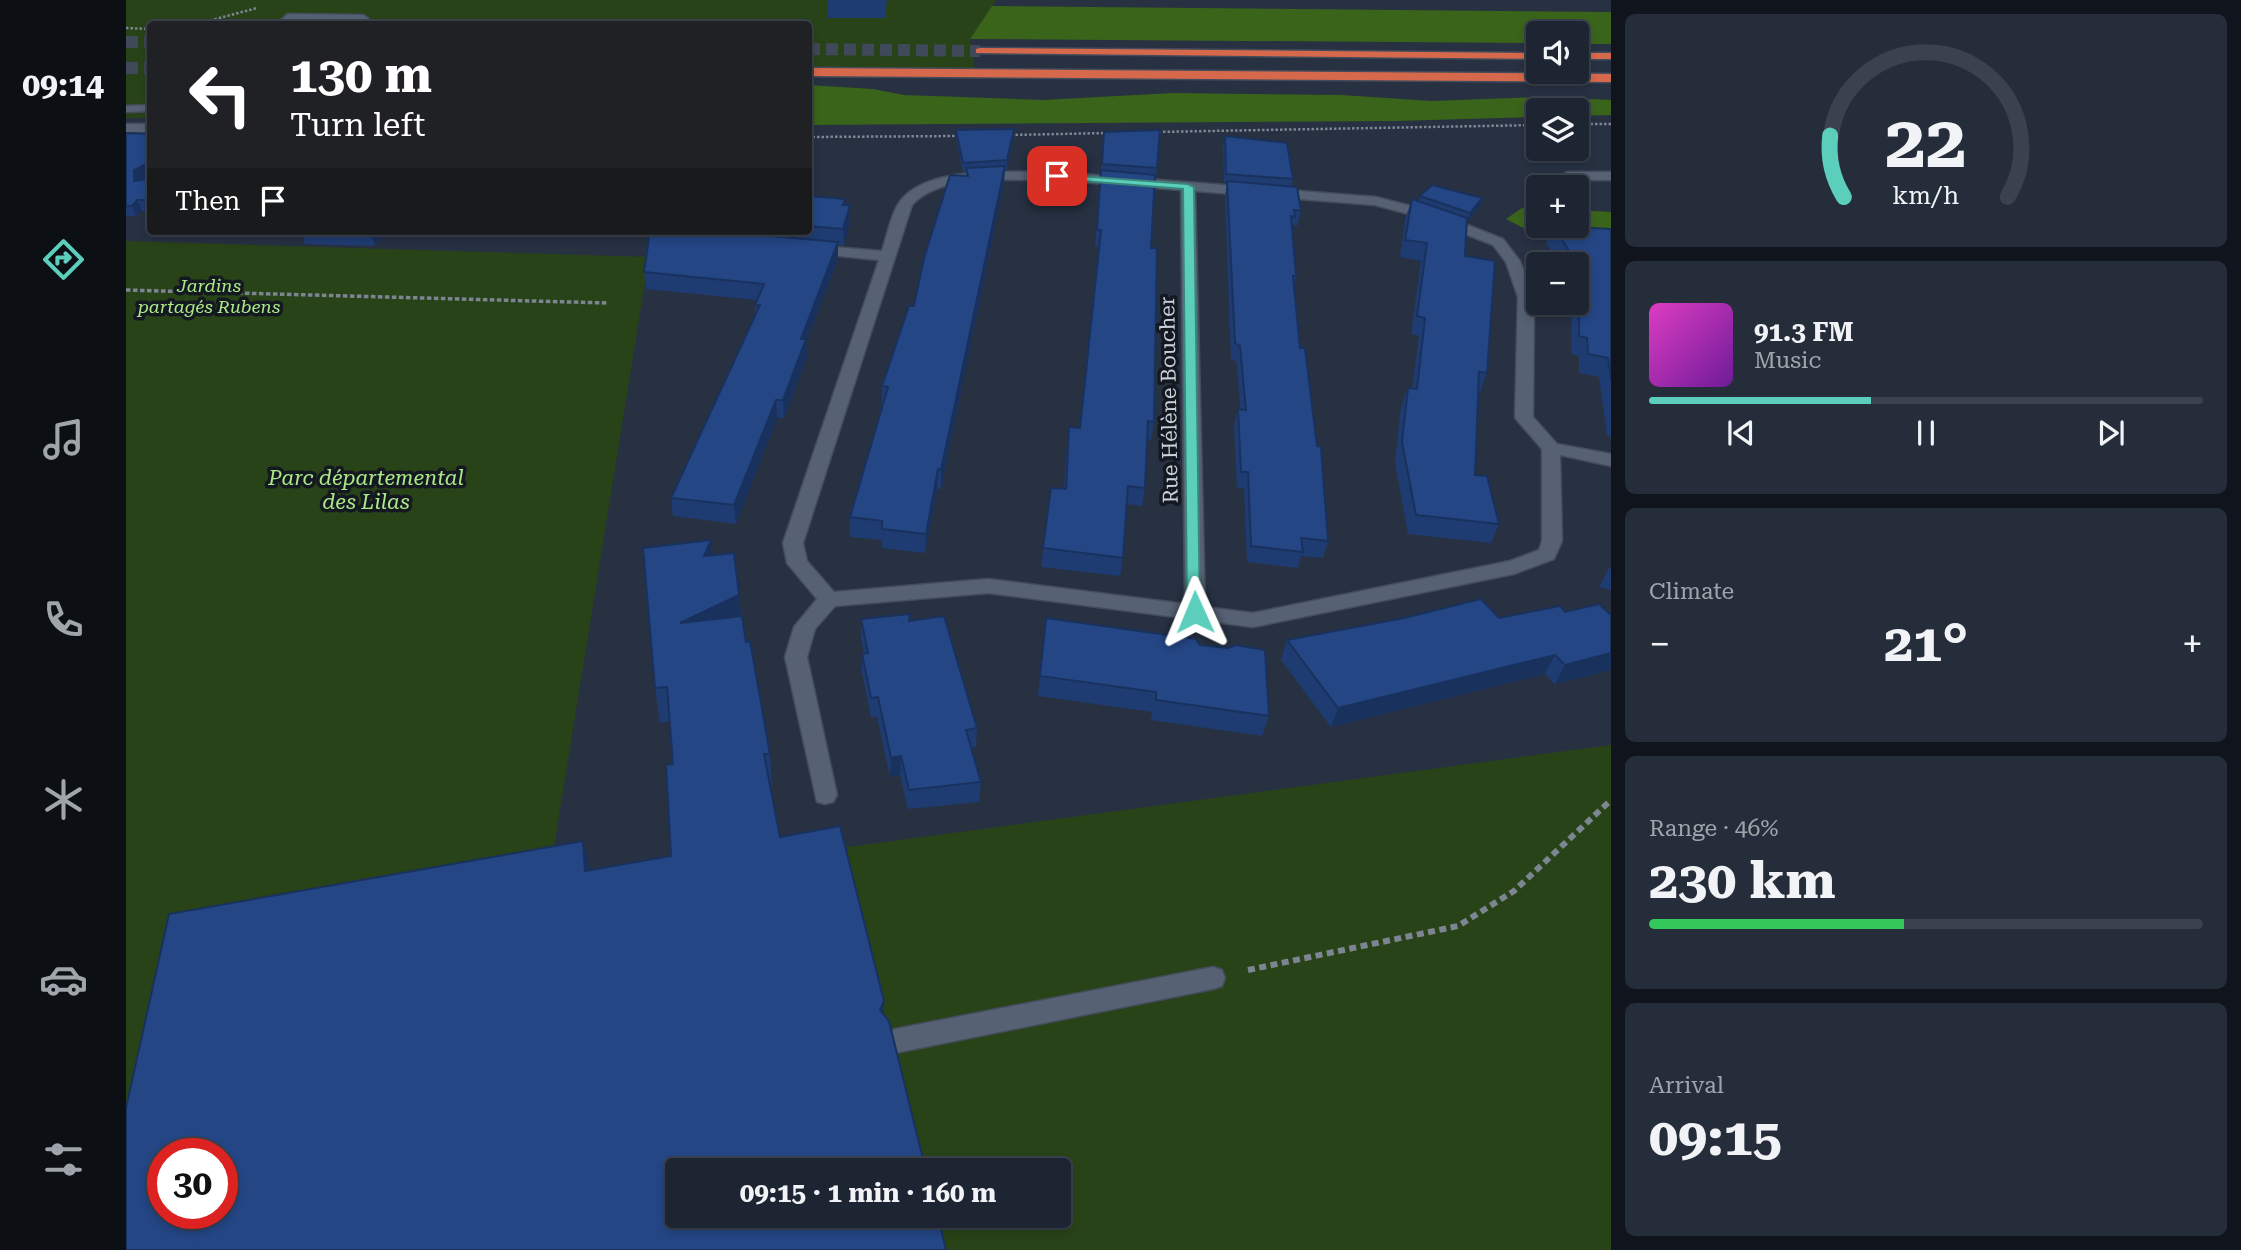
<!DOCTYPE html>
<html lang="en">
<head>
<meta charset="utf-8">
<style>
  body { margin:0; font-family:"Roboto Serif",serif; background:#252d3a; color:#f1f3f6; height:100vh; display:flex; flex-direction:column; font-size:26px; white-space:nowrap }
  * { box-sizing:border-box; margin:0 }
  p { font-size:23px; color:#a0a5ac }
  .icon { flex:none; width:38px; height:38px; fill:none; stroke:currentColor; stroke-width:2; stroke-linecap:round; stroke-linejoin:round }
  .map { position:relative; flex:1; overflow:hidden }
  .sheet { display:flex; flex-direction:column; gap:14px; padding:14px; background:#10141c; width:630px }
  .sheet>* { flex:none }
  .guide { position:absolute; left:21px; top:21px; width:665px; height:214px; border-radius:7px; box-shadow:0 4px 10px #0003,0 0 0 2px #3b424d; background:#202124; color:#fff; overflow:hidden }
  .tools { position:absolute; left:1400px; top:21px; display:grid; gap:14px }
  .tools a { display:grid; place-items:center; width:63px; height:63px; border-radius:7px; background:#1d2532; box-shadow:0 4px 10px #0003,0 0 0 2px #3b424d; font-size:35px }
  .speed { position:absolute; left:21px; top:1138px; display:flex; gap:14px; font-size:35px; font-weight:700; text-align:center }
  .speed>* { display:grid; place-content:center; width:91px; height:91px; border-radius:50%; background:#1d2532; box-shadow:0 4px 10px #0003,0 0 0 2px #3b424d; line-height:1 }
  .speed .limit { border:10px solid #d22; background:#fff; color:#111 }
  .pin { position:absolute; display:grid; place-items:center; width:60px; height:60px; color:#fff; margin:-30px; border-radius:14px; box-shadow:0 4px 10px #0006 }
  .me { position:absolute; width:77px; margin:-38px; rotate:359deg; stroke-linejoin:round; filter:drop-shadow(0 0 5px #0008) }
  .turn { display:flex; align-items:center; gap:24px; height:147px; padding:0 28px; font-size:32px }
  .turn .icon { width:91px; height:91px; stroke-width:2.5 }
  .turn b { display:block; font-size:49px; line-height:60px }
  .then { display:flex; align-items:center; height:66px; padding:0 28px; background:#0003; gap:14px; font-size:26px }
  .big { font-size:52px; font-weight:700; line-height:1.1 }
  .sheet .widget { flex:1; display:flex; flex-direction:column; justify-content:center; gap:10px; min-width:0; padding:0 24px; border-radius:10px; background:#252d3a }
  .sheet .dial { align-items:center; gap:0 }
  .dial svg { height:182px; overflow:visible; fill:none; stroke:#3b424d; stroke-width:7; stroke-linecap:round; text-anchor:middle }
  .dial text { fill:#f1f3f6; stroke:none }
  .song { display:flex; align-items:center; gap:21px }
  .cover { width:84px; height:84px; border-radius:10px; background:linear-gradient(135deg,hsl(310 70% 55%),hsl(280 70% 35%)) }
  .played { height:7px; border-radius:4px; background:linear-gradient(90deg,#5bcebc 40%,#3b424d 40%) }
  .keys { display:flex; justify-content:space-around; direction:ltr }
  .heat { display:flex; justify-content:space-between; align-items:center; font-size:38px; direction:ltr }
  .charge { height:10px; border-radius:5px; background:linear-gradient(90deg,#34c759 46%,#3b424d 0) }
  .trip { position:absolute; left:539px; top:1158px; width:406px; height:70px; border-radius:7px; background:#1d2532; box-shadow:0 4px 10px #0003,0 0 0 2px #3b424d; font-weight:700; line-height:70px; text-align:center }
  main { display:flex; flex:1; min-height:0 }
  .tabs { display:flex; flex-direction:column; width:126px; justify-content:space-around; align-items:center; background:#0c0f14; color:#a0a5ac }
  .tabs .icon { width:49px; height:49px }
  .tabs .selected { color:#5bcebc }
  .tabs b { font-size:32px; color:#f1f3f6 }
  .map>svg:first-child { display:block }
  .green { fill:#294318; fill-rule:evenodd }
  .forest { fill:#3a641a }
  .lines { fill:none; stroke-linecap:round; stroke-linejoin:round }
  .motorway-tunnel { stroke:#404959; stroke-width:12; stroke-dasharray:12 6; stroke-linecap:butt }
  .service-casing { stroke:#444c5b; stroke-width:3 }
  .minor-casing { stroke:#444c5b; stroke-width:3 }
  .motorway-casing { stroke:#444c5b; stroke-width:3 }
  .path-far2 { stroke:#7d8593; stroke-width:2.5; stroke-dasharray:2.5 2; stroke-linecap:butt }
  .path-far1 { stroke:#7d8593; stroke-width:3.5; stroke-dasharray:4.5 2.5; stroke-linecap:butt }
  .path { stroke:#7d8593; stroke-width:6; stroke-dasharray:7 4.5; stroke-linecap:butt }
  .service { fill:#566174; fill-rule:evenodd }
  .minor { fill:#566174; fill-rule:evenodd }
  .motorway { fill:#d6684b; fill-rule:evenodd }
  .wall { fill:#1f3c72 }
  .shaded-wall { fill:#19315d }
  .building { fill:#244685; stroke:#19315d; stroke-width:2; fill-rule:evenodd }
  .route { fill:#5bcebc; stroke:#3b867a; stroke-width:2 }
  .labels { text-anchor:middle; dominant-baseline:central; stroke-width:7; stroke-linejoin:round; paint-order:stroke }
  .far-park-label { font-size:18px; font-style:italic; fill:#ace987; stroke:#141820 }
  .street-label { font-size:21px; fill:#cbd2dd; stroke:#141820 }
  .park-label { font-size:21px; font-style:italic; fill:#ace987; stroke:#141820 }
</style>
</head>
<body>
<main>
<nav class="tabs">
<b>09:14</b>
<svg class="icon selected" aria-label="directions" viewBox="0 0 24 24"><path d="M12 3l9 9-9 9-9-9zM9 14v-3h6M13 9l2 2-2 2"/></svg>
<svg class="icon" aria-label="music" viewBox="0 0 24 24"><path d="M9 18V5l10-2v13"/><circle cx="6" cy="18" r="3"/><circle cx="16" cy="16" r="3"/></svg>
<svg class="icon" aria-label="phone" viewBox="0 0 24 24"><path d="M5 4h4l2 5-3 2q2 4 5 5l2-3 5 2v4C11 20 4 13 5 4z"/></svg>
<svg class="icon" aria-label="climate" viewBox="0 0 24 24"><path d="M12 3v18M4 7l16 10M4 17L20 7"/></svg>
<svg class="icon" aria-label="car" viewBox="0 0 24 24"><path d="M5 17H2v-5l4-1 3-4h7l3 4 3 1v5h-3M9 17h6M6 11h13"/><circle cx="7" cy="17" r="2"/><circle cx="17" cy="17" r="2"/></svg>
<svg class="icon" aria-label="filters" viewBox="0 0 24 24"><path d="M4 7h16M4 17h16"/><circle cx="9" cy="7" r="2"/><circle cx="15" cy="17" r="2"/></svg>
</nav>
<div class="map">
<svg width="1485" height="1250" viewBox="0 0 1485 1250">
  <rect width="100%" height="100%" fill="#273142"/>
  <path class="green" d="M0 0H870L844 39 849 70 683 67 682 24H24V118H0Z
    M0 241 523 257 423 878 452 883 1485 745V1250H0ZM37 1153H96V1213H37ZM551 1171H933V1216H551Z"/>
  <path class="forest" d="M866 6 1485 12V44H1451V33H1412V43L844 39Z
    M682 85 747 89 778 95 917 100 1047 93 1215 95 1306 101 1416 97 1485 100V115L1451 116V110H1412V117L1270 121 683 125Z
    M1396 208 1412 209V226H1451V210L1485 212V241L1414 237 1380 219Z"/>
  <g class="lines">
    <path class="motorway-tunnel" d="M0 42H24
      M682 49 854 51
      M0 68H24"/>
    <g class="service-casing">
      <path id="service" d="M162 14 237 15 242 18 237 24H227L229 21 165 20 160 24H150Z
        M24 105V111L0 112V106Z
        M1485 172V180H1450L1454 187 1451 190V187H1442L1435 176 1441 172Z
        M1087 967 1096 970 1099 978 1096 986 1087 989 769 1053 760 1049 756 1041 760 1033 769 1029Z"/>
    </g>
    <g class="minor-casing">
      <path id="minor" d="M0 124H24V132H0Z
        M931 172 1250 197 1311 213 1377 239 1394 261 1408 297 1407 417 1431 444 1485 454V466L1434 455 1436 541 1428 559 1388 574 1127 627 862 593 709 606 689 629 681 657 711 795 707 802 699 804 691 802 659 657 668 627 691 599 661 563 657 543 753 260 683 253 676 249 683 245 756 251C761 236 765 213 775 200 805 164 887 173 931 172ZM931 180 1055 190 1059 604 862 579 708 592 681 561 677 543 786 205C816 172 888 181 931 180ZM1069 191 1249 205 1301 219 1367 245 1380 262 1392 297 1389 418 1416 449V541L1413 550 1384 561 1127 613 1079 607Z"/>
    </g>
    <g class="motorway-casing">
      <path id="motorway" d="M854 48 1412 53V59L850 53V49Z
        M1451 53H1485V59H1451Z
        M682 68 1485 74V82L682 76Z"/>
    </g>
    <path class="path-far2" d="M71 24 131 8
      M0 28 24 29
      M1451 124H1485
      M1028 132 1412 125
      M885 135 981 133
      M682 137 834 136"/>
    <path class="path-far1" d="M0 290 482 303"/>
    <path class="path" d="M1122 970 1332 926 1388 891 1485 800"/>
    <use href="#service" class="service"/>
    <use href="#minor" class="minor"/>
    <use href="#motorway" class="motorway"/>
  </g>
  <path class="wall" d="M702 0H801H761L759 18H702Z
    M888 129 887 138 881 169H879L878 182 815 489H811L799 553 756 548V540L724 537V517L756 405V386L840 176V171L837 172 830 138V130Z
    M0 133 24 134V211H16L10 216H0Z
    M1099 136 1167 179 1165 186 1175 211 1171 226 1167 225 1166 230 1170 276 1168 285 1174 348 1202 541 1197 558 1175 556 1172 568 1121 562 1118 488H1111L1108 425 1112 409H1114L1111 362 1105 359 1099 196 1101 183 1098 182 1097 145Z
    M977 141 1031 168 1025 248 1028 422 1025 440 1021 439 1019 488 1016 506 1001 504 997 558 994 576 915 567 925 488 938 489 941 445 943 427 953 428 973 247 969 246Z
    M682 196 719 199V205H724V222L718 245H712V259L680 343 681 357 658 418H651L610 524 547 516 545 498 629 314V305L631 300 520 289 518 272 524 231H682Z
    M1294 196 1356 198 1353 207 1341 222 1339 256 1361 373 1354 392H1352L1349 475 1373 524 1365 543 1282 534 1269 462 1275 407 1282 388 1286 389 1293 336 1285 334 1295 261 1274 257 1280 216 1286 199 1293 201Z
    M1427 226 1485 229V437L1481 436 1473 377 1453 373V356L1445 354 1446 303H1451V264H1433L1420 243Z
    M178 231H259L249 246 179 244 176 234Z
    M586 555 613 595 615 616 620 642 644 754 646 788H645L654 837 758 1001 757 1015 465 870 545 856 547 764 544 721 534 723 529 688Z
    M1483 568H1485V590L1473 587Z
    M1439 612 1485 615V670L1429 684 1419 674 1205 727 1155 660 1161 640Z
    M784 614V621L851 728 850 747 845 748 855 782 853 802 782 809 774 775 764 777 751 717H745L736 673V654H738L735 638V619Z
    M918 638 1074 645 1143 716 1136 736 1025 720 1026 712 912 696Z"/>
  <path class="shaded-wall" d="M888 129 887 138 881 169V160Z
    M20 164 24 174 13 181H8V170Z
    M879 166 878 182 815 489V470Z
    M1356 198 1353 207 1341 222 1344 213Z
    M11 200 16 211 10 216 6 206Z
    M724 205V222L718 245 717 229Z
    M249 231H259L249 246 246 236Z
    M712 242V259L680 343 681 357 658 418 657 400 675 339Z
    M650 400 651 418 610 524 608 505Z
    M812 469 811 489 799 553 800 534Z
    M585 540 588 574 578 556Z
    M613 595 616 630 554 623Z
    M1485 653V670L1429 684 1439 665Z
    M1429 655 1419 674 1205 727 1212 708Z
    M775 756 774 775 764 777 765 758Z
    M457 841 466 875 459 871Z
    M758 1001 757 1033 754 1010Z"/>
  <path class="building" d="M888 129 881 160 837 163 830 130Z
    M1034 130 1031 168 976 164 978 132Z
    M0 133 24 134V200H11L6 206H0ZM20 164 22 179 8 181V170Z
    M1099 136 1161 143 1167 179 1100 174Z
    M879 166 815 470 812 469 800 534 756 529V521L724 517 762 387 756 386 783 306H788L798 258 824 175 842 176 840 168Z
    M975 170 1029 175 1025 248H1031L1028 422 1022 421 1019 488 1002 486 997 558 917 548 925 488 940 489 943 427 954 428 975 230H971Z
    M1101 181 1171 187 1175 211 1168 210 1169 217 1165 216 1170 276H1167L1174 348H1179L1191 446 1195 447 1202 541 1175 538 1177 552 1125 546 1122 472H1115L1112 409 1120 410 1114 346 1109 343Z
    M1306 185 1356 198 1344 213 1294 196Z
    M682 196 719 199 717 205H724L717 229 682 226Z
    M1286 199 1341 218 1339 256 1369 261 1361 373 1353 372 1349 475 1361 476 1373 524 1290 515 1276 442 1282 388 1291 389 1299 318 1291 316 1301 243 1279 240Z
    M1427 226 1485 229V380L1482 358 1462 354 1461 338 1453 336V274L1459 275Z
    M178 231H249L246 236 176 234Z
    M524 231H588L712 242 675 339H680L657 400H650L608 505 545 498 634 305H629L638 284 518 272Z
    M585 540 578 556 608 553 613 595 554 623 616 616 620 642 624 641 644 754H638L654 837 714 826 758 1001 754 1010 763 1021 800 1171H551V1216H812L820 1250H0V1108L43 914 457 841 459 871 545 856 540 765 547 764 541 687 529 688 517 548ZM37 1153H96V1213H37Z
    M1355 599 1373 618 1434 606 1439 612 1473 604 1485 615V653L1439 665 1429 655 1212 708 1161 640 1278 618Z
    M784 614 783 621 818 616 851 728 840 730 855 782 783 790 775 756 765 758 752 697 745 698 736 654 742 653 735 619Z
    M920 618 1070 639 1074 645 1102 648 1110 645 1139 650 1143 716 1030 700V692L914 676Z"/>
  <path class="route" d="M927 174 1062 184 1068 187 1074 616 1069 617 1061 612 1057 189 931 179H927Z"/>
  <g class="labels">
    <g class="far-park-label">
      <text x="83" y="285">Jardins<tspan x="83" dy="21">partagés Rubens</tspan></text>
    </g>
    <g class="street-label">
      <text transform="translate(1043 400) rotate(-91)">Rue Hélène Boucher</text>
    </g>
    <g class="park-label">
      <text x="240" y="478">Parc départemental<tspan x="240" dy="24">des Lilas</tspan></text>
    </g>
  </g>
</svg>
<div class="tools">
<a><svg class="icon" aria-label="sound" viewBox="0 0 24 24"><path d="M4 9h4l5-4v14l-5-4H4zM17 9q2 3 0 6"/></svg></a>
<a><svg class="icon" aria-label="layers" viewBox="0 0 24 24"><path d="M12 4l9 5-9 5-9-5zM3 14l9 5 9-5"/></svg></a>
<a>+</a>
<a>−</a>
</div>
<div class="speed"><div class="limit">30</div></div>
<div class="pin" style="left:931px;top:176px;background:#d93025"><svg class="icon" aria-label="arrive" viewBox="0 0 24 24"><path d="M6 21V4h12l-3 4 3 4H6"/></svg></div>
<svg class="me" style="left:1069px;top:612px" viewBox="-20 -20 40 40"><path d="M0-17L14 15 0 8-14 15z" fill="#5bcebc" stroke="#fff" stroke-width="4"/></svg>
<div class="trip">09:15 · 1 min · 160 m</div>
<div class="guide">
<div class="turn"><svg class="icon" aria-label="left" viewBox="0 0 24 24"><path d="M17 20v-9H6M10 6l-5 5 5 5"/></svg><div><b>130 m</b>Turn left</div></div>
<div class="then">Then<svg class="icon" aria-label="arrive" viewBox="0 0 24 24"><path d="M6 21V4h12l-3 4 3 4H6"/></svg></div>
</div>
</div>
<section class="sheet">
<div class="widget dial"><svg viewBox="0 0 100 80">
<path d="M14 69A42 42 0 1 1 86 69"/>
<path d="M14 69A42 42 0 0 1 8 42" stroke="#5bcebc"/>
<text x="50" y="56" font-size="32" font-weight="700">22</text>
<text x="50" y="72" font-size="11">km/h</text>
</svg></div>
<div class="widget">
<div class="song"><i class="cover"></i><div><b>91.3 FM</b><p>Music</p></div></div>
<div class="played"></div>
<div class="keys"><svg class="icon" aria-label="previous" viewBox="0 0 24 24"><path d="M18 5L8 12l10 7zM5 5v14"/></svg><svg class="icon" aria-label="pause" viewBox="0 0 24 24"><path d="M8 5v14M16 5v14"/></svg><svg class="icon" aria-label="next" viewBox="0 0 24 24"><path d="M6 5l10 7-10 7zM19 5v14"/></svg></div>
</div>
<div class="widget"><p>Climate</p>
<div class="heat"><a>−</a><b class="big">21°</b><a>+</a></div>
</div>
<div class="widget"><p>Range · 46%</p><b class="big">230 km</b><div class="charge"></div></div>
<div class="widget"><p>Arrival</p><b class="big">09:15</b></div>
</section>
</main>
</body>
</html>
